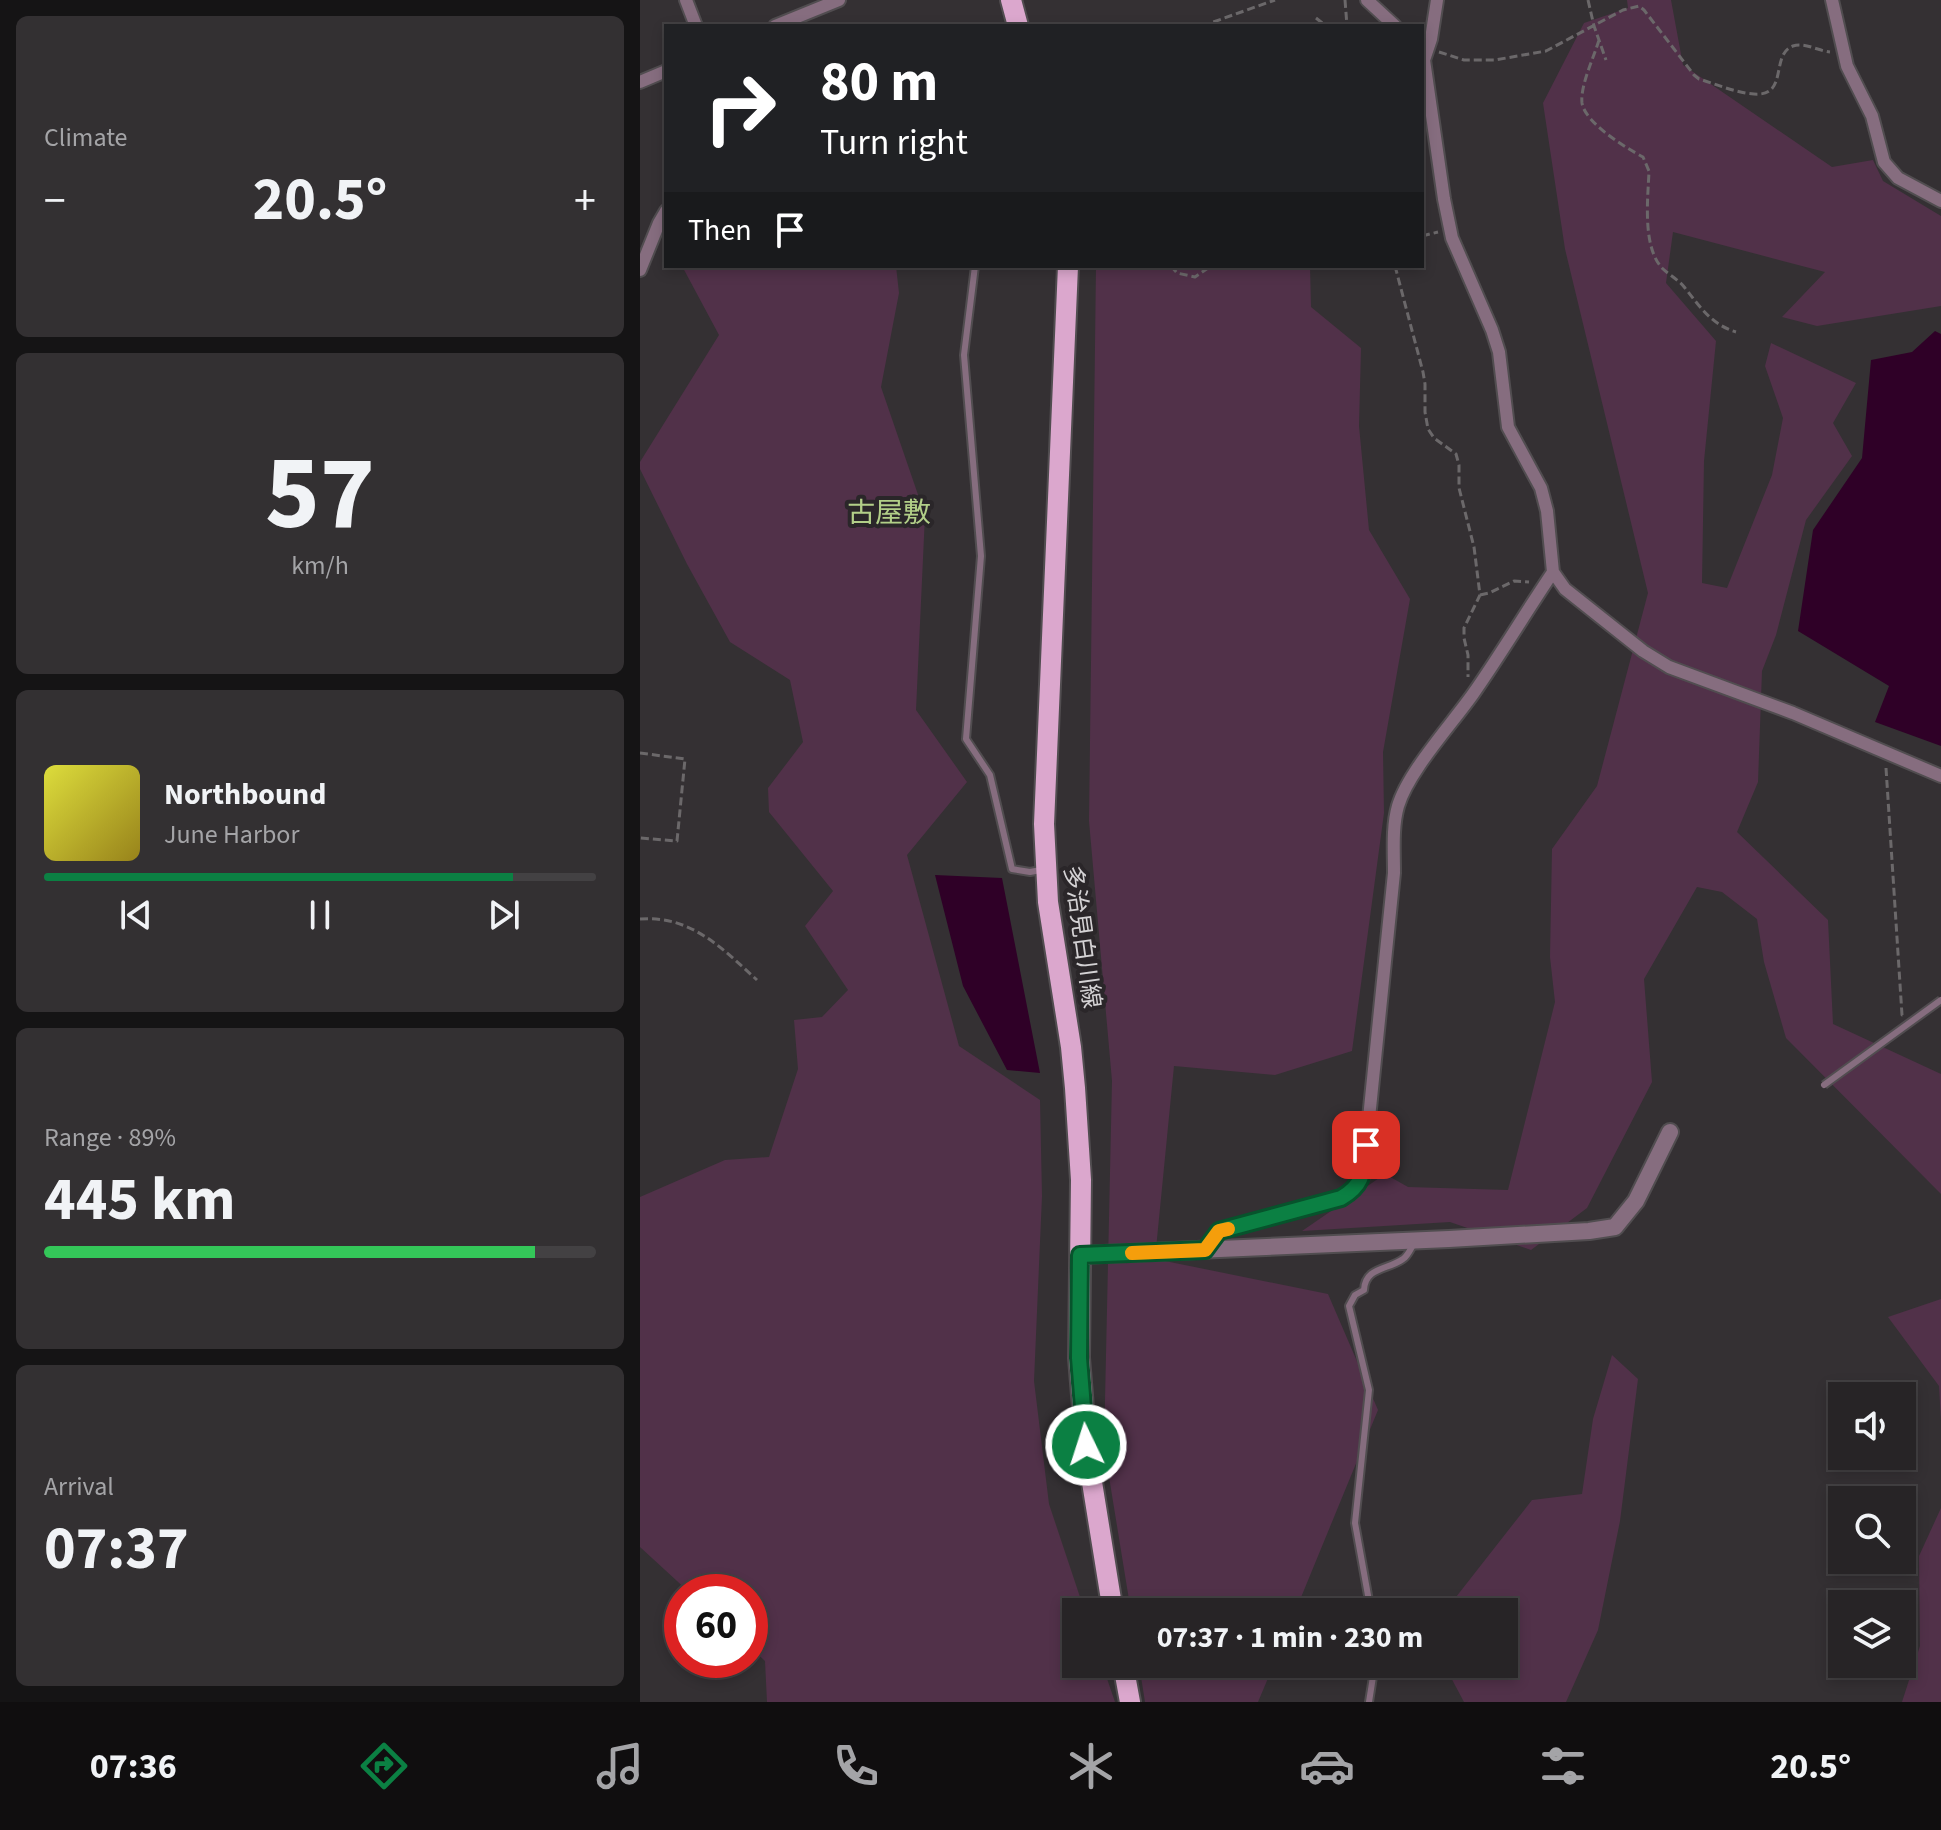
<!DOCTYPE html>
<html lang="en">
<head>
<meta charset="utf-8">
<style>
  body { margin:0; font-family:"Source Sans 3","Noto Sans JP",sans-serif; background:#333032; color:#f1f3f6; height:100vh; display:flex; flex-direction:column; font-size:30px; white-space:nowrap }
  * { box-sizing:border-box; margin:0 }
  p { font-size:26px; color:#a4a4a7 }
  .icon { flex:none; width:44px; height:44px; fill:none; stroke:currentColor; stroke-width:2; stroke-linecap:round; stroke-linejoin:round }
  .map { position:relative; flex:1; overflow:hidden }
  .side { display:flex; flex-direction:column; gap:16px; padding:16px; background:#151415; width:640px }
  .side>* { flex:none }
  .hud { position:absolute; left:24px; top:24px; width:760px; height:244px; border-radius:0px; box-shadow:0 4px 12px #0003,0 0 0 2px #434143; background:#202124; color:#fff; overflow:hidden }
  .buttons { position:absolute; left:1188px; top:1382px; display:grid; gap:16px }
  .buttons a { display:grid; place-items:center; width:88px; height:88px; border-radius:0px; background:#272426; box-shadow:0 4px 12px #0003,0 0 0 2px #434143; font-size:40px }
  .speed { position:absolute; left:24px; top:1574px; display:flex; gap:16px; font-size:40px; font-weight:700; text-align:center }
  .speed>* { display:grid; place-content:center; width:104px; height:104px; border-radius:50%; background:#272426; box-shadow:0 4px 12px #0003,0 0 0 2px #434143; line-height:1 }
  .speed .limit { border:12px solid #d22; background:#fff; color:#111 }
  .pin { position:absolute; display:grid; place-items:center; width:68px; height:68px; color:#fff; margin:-34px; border-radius:16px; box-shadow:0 4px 12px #0006 }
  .me { position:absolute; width:88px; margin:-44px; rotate:356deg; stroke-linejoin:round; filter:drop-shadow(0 0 6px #0008) }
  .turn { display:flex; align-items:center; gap:28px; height:168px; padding:0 24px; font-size:36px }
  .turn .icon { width:104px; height:104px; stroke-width:2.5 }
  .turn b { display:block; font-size:56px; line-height:68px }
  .then { display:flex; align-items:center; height:76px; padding:0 24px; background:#0003; gap:16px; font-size:30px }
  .big { font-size:60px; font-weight:700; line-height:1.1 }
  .side .card { flex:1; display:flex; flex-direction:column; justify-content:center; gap:12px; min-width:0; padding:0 28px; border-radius:12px; background:#333032 }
  .side .dial { align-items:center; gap:0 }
  .dial b { font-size:104px; line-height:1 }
  .song { display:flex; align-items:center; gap:24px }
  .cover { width:96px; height:96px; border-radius:12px; background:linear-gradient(135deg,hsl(60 70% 55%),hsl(50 70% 35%)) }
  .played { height:8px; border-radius:4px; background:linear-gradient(90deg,#0b8043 85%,#434143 85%) }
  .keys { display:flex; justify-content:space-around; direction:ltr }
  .heat { display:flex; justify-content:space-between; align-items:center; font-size:44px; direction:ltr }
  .charge { height:12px; border-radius:6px; background:linear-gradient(90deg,#34c759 89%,#434143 0) }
  .trip { position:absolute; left:422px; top:1598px; width:456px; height:80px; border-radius:0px; background:#272426; box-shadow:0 4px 12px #0003,0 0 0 2px #434143; font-weight:700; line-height:80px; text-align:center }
  .tabs { display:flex; height:128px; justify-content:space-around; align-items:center; background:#100e0f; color:#a4a4a7 }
  .tabs .icon { width:56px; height:56px }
  .tabs .selected { color:#0b8043 }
  .tabs b { font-size:36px; color:#f1f3f6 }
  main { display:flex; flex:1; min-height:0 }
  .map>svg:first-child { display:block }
  .green { fill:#513149 }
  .water { fill:#2f0027 }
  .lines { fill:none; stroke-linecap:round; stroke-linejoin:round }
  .service-casing { stroke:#514d50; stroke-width:10 }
  .minor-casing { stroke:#514d50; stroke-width:16 }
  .tertiary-casing { stroke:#514d50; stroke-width:20 }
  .primary-casing { stroke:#514d50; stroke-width:24 }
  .path { stroke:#6b686a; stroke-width:3; stroke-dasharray:8 4; stroke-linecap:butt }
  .service { stroke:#866d7f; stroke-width:6 }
  .minor { stroke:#866d7f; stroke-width:12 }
  .tertiary { stroke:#866d7f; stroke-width:16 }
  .primary { stroke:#dba7cd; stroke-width:20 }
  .service-bridge-casing { stroke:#514d50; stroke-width:10; stroke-linecap:butt }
  .service-bridge { stroke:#866d7f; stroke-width:6 }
  .route-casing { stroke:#07532c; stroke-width:20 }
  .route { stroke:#0b8043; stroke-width:14 }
  .slow { stroke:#f59e0b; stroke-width:14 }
  .labels { text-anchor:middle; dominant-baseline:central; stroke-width:8; stroke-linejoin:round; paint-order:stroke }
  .street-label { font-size:24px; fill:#d4d2d4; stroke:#2a2629 }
  .quarter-label { font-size:28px; fill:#b2cf88; stroke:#2a2629 }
</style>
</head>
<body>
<main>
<section class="side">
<div class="card"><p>Climate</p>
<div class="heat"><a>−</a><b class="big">20.5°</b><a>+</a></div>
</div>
<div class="card dial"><b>57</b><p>km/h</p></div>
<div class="card">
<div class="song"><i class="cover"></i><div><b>Northbound</b><p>June Harbor</p></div></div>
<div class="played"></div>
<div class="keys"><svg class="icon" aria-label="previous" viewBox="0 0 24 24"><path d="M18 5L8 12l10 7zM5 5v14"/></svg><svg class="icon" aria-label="pause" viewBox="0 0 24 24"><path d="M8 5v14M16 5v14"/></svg><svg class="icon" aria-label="next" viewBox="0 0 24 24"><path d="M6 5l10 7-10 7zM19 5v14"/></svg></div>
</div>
<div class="card"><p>Range · 89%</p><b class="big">445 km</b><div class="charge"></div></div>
<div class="card"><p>Arrival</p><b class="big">07:37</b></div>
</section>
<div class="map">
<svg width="1301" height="1702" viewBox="0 0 1301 1702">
  <rect width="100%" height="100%" fill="#343033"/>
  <path class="green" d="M987 0H1031L1043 65 1192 167 1233 160 1243 181 1301 216V306L1177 326 1142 317 1185 272 1033 232 1026 283 1076 341 1064 461 1062 583 1087 588 1132 475 1143 418 1125 366 1131 343 1216 383 1193 423 1212 456 1166 520 1136 635 1122 671 1118 782 1097 832 1188 920 1193 1024 1301 1074V1194L1146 1038 1124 962 1117 919 1082 892 1057 887 1004 979 1012 1082 947 1208 891 1250 810 1222 662 1231 745 1174 768 1187 868 1190 915 1002 910 957 912 849 957 786 1008 593 925 249 903 103 944 23 988 8Z
    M42 266H256L259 293 241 387 285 515 276 710 327 782 267 855 319 1046 400 1100 402 1196 394 1381 409 1504 445 1612H436V1664H462L475 1702H127L125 1661 110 1647V1592H49L0 1547V1197L85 1160 129 1157 158 1069 154 1020 182 1017 208 990 165 926 193 891 129 812 128 788 163 742 150 680 90 642 47 564 0 469V462L79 335Z
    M456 266H670L671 307 721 348 719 426 729 530 770 599 743 752 744 813 712 1051 635 1075 534 1066 515 1259 688 1294 738 1410 655 1612H491L464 1446 472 1081 449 821Z
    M1301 1299V1421L1299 1386 1248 1317Z
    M972 1355 998 1379 980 1521 958 1630 926 1702H824L808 1672V1664H864V1612H809V1606L892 1500 942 1494 953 1419Z
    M1301 1508V1702H1262L1280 1646 1279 1556Z
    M499 1664H634L618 1702H505Z"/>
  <path class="water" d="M1295 331 1301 334V746L1235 722 1249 686 1158 631 1173 530 1222 458 1231 360 1272 352Z
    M295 875 362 878 400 1073 367 1070 323 986Z"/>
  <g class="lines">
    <g class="service-casing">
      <path id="service" d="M335 266 324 355 341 556 326 739 350 775 372 869 390 872 401 870
        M731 1612 715 1523 729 1390 709 1306 715 1295 724 1290C725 1267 748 1270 763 1259 768 1256 771 1248 774 1243
        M729 1702 735 1664"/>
    </g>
    <g class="minor-casing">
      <path id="minor" d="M46 0 56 26
        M727 0 755 26
        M797 0 791 39 784 60 804 199 812 238 852 330 859 352 868 427 901 488 907 511 913 572 925 589 1003 651 1029 667 1153 713 1301 776
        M1192 0 1207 66 1232 116 1244 162 1258 178 1301 201
        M135 26 199 0
        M0 82 26 71
        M0 270 19 223 26 211
        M565 1250 579 1231 701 1198 717 1186 723 1177 754 873C754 851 752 827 758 806 768 772 811 725 833 694 861 654 886 612 913 572"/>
    </g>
    <g class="tertiary-casing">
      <path id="tertiary" d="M440 1255 809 1239 949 1231 975 1227 996 1201 1030 1132"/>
    </g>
    <g class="primary-casing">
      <path id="primary" d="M371 0 378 26
        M428 266 404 824 408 902 431 1047 435 1088 441 1180 439 1358 446 1445 473 1612
        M483 1664 490 1702"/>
    </g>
    <path class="path" d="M705 0 707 26
      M948 0 954 26 966 60
      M676 18 686 26
      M562 26 635 0
      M959 40C954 57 940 86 942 103 945 123 986 148 1003 157L1009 171C1008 198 1002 246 1022 268 1029 275 1039 280 1045 288 1060 307 1072 325 1096 332
      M799 52 824 60H855L906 51 983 10 999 6 1004 10 1054 75 1059 79C1076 84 1096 93 1114 94 1149 97 1130 54 1153 46 1164 42 1179 51 1190 52
      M782 236 798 232
      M531 266 537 273 555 277 571 266
      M755 266 783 372 785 384V412L788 429 794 438 816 454 819 465V488L834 547 840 595 824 628V638L828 655V677
      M840 595 849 593 874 581 889 582
      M0 753 45 759 37 841 0 838
      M1246 768 1262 1015H1264
      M0 919C51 915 83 949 117 980"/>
    <use href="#service" class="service"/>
    <use href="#minor" class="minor"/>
    <use href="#tertiary" class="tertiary"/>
    <use href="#primary" class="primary"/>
    <g class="service-bridge-casing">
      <path id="service-bridge" d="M1184 1085 1301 1000"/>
    </g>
    <use href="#service-bridge" class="service-bridge"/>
  </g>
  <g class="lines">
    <g class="route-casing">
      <path id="route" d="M446 1445 439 1358 440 1255 565 1250 579 1231 701 1198C725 1184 723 1171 726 1145"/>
    </g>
    <use href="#route" class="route"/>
    <path class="slow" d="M492 1253 565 1250 579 1231 588 1229"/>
  </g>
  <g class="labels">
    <g class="street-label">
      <text transform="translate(442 937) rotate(82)">多治見白川線</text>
    </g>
    <g class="quarter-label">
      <text x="249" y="513">古屋敷</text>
    </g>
  </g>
</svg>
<div class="buttons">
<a><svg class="icon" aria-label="sound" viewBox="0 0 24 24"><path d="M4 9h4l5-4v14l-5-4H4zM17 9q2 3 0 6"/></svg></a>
<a><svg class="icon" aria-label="search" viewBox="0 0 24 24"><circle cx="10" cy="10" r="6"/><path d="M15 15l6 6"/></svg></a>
<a><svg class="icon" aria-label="layers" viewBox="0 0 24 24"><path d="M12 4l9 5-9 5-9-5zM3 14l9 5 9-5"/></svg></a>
</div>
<div class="speed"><div class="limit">60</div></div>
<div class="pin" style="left:726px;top:1145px;background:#d93025"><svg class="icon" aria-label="arrive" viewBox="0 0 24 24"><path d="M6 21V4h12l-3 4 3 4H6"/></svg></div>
<svg class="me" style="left:446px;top:1445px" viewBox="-20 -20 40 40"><circle r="17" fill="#0b8043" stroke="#fff" stroke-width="3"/><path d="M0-11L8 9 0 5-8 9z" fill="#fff"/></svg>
<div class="trip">07:37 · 1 min · 230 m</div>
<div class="hud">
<div class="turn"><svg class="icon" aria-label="right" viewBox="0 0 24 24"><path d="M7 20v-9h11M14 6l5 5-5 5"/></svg><div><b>80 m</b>Turn right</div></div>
<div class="then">Then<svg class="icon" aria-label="arrive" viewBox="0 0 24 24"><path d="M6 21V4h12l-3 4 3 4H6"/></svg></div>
</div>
</div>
</main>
<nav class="tabs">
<b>07:36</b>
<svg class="icon selected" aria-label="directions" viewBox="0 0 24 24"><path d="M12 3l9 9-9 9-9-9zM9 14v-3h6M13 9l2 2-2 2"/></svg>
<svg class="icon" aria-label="music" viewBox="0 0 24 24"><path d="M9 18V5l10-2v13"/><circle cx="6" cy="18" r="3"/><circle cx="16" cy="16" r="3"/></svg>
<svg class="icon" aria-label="phone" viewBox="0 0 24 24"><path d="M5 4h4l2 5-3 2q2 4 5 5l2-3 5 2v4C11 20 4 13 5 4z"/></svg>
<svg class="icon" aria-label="climate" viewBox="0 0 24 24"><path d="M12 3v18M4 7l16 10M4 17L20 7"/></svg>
<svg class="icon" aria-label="car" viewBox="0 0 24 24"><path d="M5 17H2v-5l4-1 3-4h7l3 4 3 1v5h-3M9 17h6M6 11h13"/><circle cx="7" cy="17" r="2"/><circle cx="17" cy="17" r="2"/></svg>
<svg class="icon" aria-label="filters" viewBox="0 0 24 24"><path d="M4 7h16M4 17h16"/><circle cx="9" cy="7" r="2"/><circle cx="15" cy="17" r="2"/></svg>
<b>20.5°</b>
</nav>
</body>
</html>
